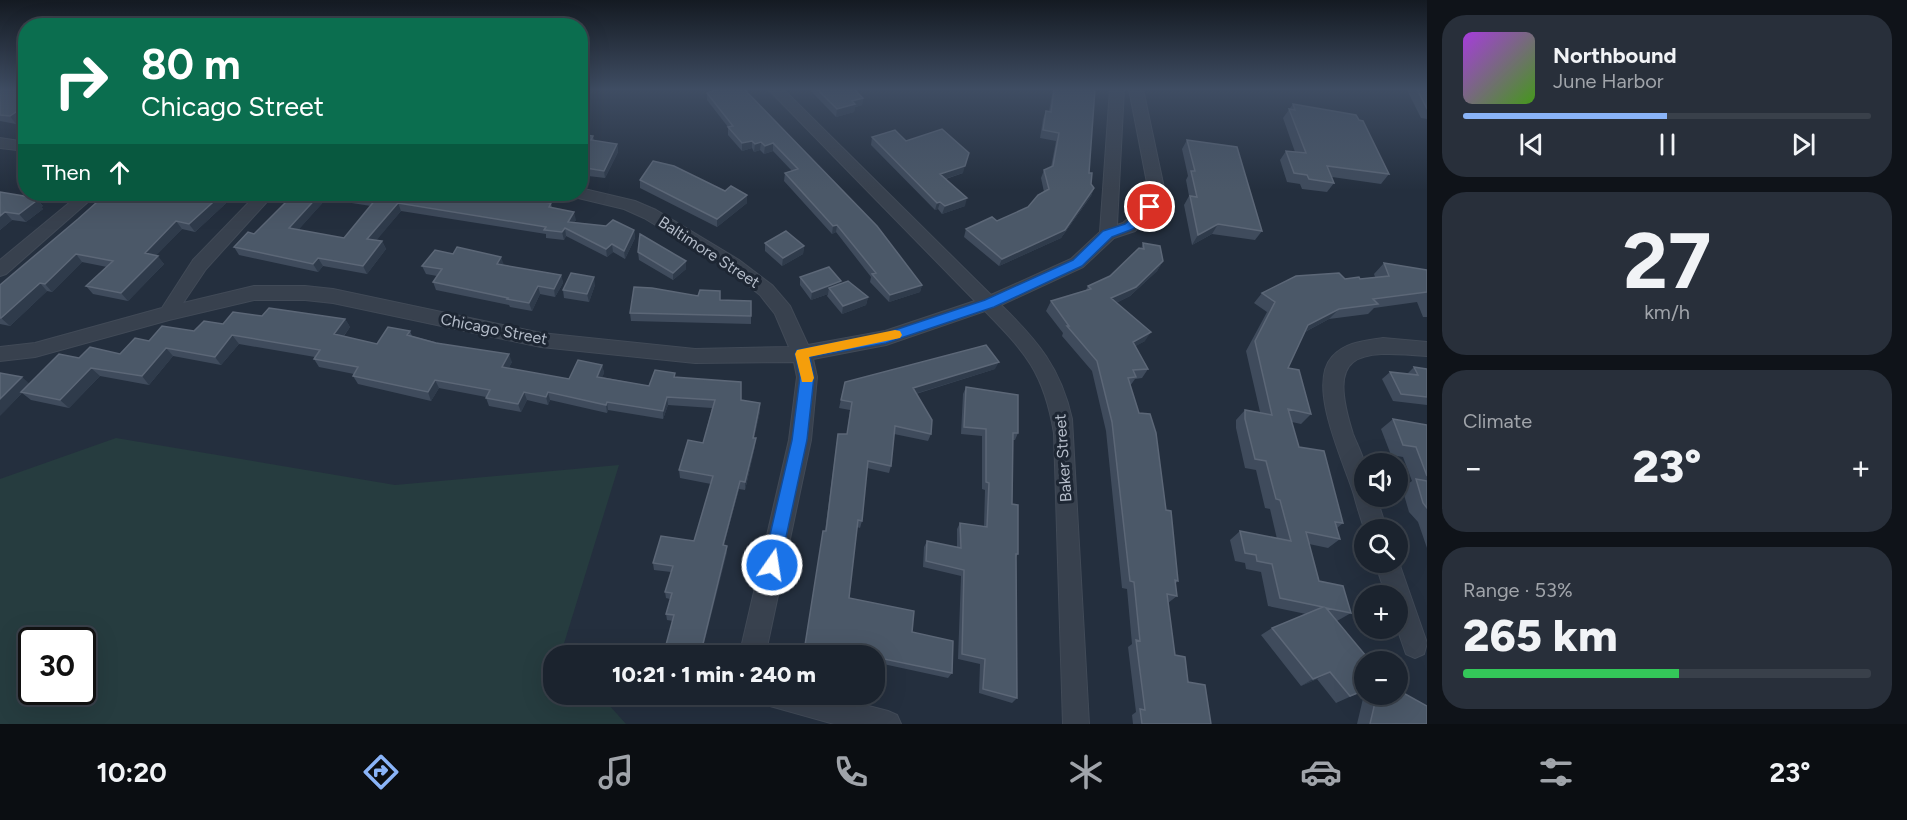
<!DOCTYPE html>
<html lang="en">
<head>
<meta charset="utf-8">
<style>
  body { margin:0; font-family:Figtree,sans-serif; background:#282f3a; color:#f1f3f6; height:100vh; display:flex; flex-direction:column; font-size:22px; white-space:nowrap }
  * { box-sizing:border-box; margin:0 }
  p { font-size:20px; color:#a0a4aa }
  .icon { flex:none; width:33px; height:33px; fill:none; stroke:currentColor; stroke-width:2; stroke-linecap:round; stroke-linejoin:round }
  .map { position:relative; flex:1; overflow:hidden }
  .sheet { display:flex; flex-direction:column; gap:15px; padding:15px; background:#0f1319; width:480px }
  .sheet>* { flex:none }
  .top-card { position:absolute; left:18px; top:18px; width:570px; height:183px; border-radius:24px; box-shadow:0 6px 24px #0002,0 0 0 2px #39404a; background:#0b6e4f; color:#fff; overflow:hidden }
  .controls { position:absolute; left:1354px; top:453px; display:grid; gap:12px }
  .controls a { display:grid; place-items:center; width:54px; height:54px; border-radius:50%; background:#1b232e; box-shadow:0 6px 24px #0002,0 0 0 2px #39404a; font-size:30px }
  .speed { position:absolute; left:18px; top:627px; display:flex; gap:12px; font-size:30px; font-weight:700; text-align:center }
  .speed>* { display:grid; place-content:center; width:78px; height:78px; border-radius:50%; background:#1b232e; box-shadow:0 6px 24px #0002,0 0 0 2px #39404a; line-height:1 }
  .speed .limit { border:3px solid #111; border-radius:9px; background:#fff; color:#111 }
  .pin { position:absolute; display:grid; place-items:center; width:51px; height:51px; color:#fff; margin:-26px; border:3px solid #fff; border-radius:50%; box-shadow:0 2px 6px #0007 }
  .me { position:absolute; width:66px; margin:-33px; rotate:13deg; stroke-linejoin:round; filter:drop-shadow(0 0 4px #0008) }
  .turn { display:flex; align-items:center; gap:21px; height:126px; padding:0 24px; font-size:27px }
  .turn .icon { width:78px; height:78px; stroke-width:2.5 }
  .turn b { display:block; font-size:42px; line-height:51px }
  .then { display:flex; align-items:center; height:57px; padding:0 24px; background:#0003; gap:12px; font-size:22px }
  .big { font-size:45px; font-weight:800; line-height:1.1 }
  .sheet .tile { flex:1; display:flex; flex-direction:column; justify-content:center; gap:9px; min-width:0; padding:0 21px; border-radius:24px; background:#282f3a }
  .sheet .dial { align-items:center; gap:0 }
  .dial b { font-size:78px; line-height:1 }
  .song { display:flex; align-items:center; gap:18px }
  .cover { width:72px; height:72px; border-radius:9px; background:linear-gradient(135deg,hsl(280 70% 55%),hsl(100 70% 35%)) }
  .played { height:6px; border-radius:3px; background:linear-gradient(90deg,#8ab4f8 50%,#39404a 50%) }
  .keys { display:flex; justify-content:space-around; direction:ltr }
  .heat { display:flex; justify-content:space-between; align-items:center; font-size:33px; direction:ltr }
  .charge { height:9px; border-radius:4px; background:linear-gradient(90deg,#34c759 53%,#39404a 0) }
  .trip { position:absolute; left:543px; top:645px; width:342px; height:60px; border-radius:24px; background:#1b232e; box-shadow:0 6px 24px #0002,0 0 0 2px #39404a; font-weight:800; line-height:60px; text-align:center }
  .tab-bar { display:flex; height:96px; justify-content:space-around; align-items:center; background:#0b0e12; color:#a0a4aa }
  .tab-bar .icon { width:42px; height:42px }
  .tab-bar .selected { color:#8ab4f8 }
  .tab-bar b { font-size:27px; color:#f1f3f6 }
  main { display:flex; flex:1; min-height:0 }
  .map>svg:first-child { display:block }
  .green { fill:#263c3f; fill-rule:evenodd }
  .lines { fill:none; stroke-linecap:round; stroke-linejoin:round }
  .minor-casing { stroke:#414a57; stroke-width:2 }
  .minor { fill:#38414e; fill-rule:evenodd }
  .wall { fill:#3f4b5c; fill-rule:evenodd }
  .shaded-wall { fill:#2f3b4b }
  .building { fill:#4b5868; stroke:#5c6777; stroke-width:1.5 }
  .route { fill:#1a73e8; stroke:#114b97; stroke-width:1.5 }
  .slow { fill:#f59e0b }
  .labels { text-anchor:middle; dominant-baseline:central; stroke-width:6; stroke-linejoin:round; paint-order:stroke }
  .street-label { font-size:16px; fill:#b4bcc9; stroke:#1d2633 }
</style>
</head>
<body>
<main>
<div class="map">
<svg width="1427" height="724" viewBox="0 0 1427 724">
  <rect width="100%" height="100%" fill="#242f3e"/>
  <path class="green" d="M116 438 395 485 619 465 562 650 567 655 554 656V694L600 695 626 724H0V479ZM32 640H82V692H32Z"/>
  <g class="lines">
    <g class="minor-casing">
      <path id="minor" d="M768 89H783L991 295 1071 259 1100 232 1110 89H1124L1117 225 1123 223 1143 205 1148 188 1129 89H1143L1164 188 1156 211 1135 231 1114 238 1083 267 1001 305C1037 340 1061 368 1072 419L1089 724H1063L1054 433C1044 373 1026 353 985 311L886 345 813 359 817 377 811 440 767 647 771 656H744L741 648 789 440 797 377 794 362 695 363 541 347 333 303 305 300H254L169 320 35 357 0 361V347L35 343 162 308 193 260 257 194H274L206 269 183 303 254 286H305L333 289 541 333 695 349 789 347 775 314 760 295 727 268 644 218 624 209 574 197 572 194H580V188L635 201 656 210 739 260 772 285 790 306 808 345 885 331 975 301Z
        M0 138 26 142V151L0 148Z
        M80 194H97L6 274 0 276V260Z
        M1383 338 1427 342V356C1355 350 1327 352 1353 434 1357 444 1362 454 1365 464 1367 474 1365 486 1365 496H1376L1387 530 1365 531C1361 519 1357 507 1354 495 1345 464 1306 386 1332 357 1345 342 1364 341 1383 338Z
        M1398 560 1427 643 1424 654 1415 658 1406 654 1397 628 1398 596H1386L1375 562H1398Z
        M764 694H822L888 711 897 715 901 724H834L770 706Z"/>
    </g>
    <use href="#minor" class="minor"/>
  </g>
  <path class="wall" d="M0 89 26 91V117L16 124 0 121Z
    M718 89H744L922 285 920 292 889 302 870 282 871 277 836 232 832 234 784 181 785 173 792 171 773 151 764 154 760 150 754 152 752 148 742 151 728 135V127L707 100V93Z
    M809 89H854L863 98 862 105 855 107 854 112 836 117Z
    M1053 89H1095L1089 173 1091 184 1094 188 1091 196 1061 238 999 266 964 237 966 229 997 221 1028 207 1044 192 1041 178 1044 170 1051 167 1056 141 1040 138 1043 119 1046 111H1049Z
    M1403 89H1427V119L1421 118 1407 90Z
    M1293 104 1359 120 1389 174 1381 184 1332 177 1334 183 1327 192 1302 189 1300 184 1287 182 1280 160 1286 151 1295 152 1283 118Z
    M580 134 593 136 594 141 617 144 618 152 605 178 580 175Z
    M872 137 906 141 963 173 946 179 965 206 942 214 938 209 935 210 871 145Z
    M1187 140 1262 231 1255 240 1212 234 1192 245 1184 205 1189 196 1186 180 1188 176 1182 149Z
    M640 180 725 191 747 195V203L717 227 640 188Z
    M0 192 36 198 43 206 41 207 43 209 26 222 12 220 0 230Z
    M236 194 195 232 182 229 156 255 164 264 128 301 93 294 86 286 107 267 82 262 52 292 47 291 10 326 0 324V285L78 219Z
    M294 194H502L513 195V197L551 203 552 208 576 220 574 222 634 230 635 238 625 259 613 252 607 257 566 236 564 240 546 238V234L401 211 376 240 382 241 386 249 367 274 323 266 318 272 239 255 234 247 254 234ZM326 199 371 206 344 238 298 230Z
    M765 243 804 246 803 254 782 266 765 251Z
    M1143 243 1163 261 1157 271 1130 296 1116 303 1145 341 1135 346 1148 369 1142 378 1135 379 1130 386 1166 510 1178 581 1175 584 1177 596 1168 603 1175 655 1211 724H1133L1132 715 1136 712 1128 647 1132 644 1127 589 1122 588 1106 431 1092 371 1062 336 1063 333 1046 311 1051 301 1086 290 1088 286 1110 276 1141 249Z
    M638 252 686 269 673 280 639 260Z
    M1384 263 1427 270V317H1423L1417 302 1374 308 1368 314 1329 319 1305 332 1288 368 1311 414 1301 424 1292 422 1299 447 1343 523 1337 528 1340 539 1328 548 1309 544 1319 581 1351 613 1337 621 1365 662V694H1398L1427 724H1357L1365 690 1336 703 1317 679 1301 686 1261 635 1272 628 1306 614 1268 606 1261 572 1246 569 1245 563 1235 561 1230 540 1240 531 1277 539 1270 509 1265 508 1256 470 1245 468 1236 428V420L1245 410 1260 412 1246 351 1267 312 1254 303 1262 293 1345 279H1360L1375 277 1374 274Z
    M503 265 561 275 563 283 555 297 540 294 532 311 510 307 509 305 436 290 433 282 437 276 426 274 422 266Z
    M800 277 840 284 868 297 866 305 842 314 827 296 828 294 811 300 800 285Z
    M595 285 589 302 564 298 563 290Z
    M720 300 751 301V324L631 321 630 313Z
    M262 316 345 319 350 327 344 336 377 344 410 331 412 336 512 362 508 369 569 379 602 365 604 373 602 377 649 386 675 377 741 400 760 411 754 438 755 446 745 490 739 489 724 545 727 553 673 621 667 620 666 614 670 599 666 598 665 592 671 572 654 570 653 563 694 541 711 484 680 478 679 470 703 443 712 408 668 405 663 419 608 410 607 413 550 400 548 405 527 400 521 412 489 406 486 398V397L439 388 431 401 358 384 353 376 354 374 319 367 314 359 315 357 239 344 221 365 173 356 149 385 100 376 69 408 31 400 22 393 0 416 29 384 79 358 120 354 149 341Z
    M1414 367 1427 369V405L1393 401 1382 379 1390 372 1407 374Z
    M995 369 916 394 931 434 928 441 894 434 891 466 889 473 867 468 862 521 860 528 857 527 849 598 912 632 952 673 948 678 874 662V656H824L804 650 822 537 823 531H825L837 441 838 434H847L850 410 839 408 845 382Z
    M966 387 1018 433 1015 440H1013L1012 504 1018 554 1016 557 1017 698 1012 703 979 693 980 664 958 659 961 576 923 567 924 547 927 541 957 547V529L960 523 984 526 985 490 982 489V436L961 434 963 394Z
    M1393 419 1427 425V548L1418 522 1409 512 1402 488 1412 481 1403 457 1391 455 1381 429Z"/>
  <path class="shaded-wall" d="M863 98 862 105 855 107 854 112 836 117 837 109 852 101Z
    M26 105V117L16 124 10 116Z
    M752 141V148L742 151V143Z
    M761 142 760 150 754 152 755 144Z
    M773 143V151L764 154 765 146Z
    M617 144 618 152 605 178 604 171Z
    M965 166 963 173 938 181 940 174Z
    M1094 188 1091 196 1061 238 999 266 1002 259Z
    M222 194H236L195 232 189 224Z
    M320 194H324L326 199 293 236 289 228Z
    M747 195V203L717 227V219Z
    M36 198 43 206 41 207 43 209 26 222 19 214Z
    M967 198 965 206 942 214 945 206Z
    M940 202 938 209 935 210 937 203Z
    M398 203 401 211 371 247 367 239Z
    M5 212 12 220 0 230V216Z
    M574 212 576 220 570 230 568 222Z
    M176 221 182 229 151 261 145 253Z
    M1218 224 1212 234 1192 245 1198 235Z
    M837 225 836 232 832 234 833 226Z
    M565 228 566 236 564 240 562 232Z
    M634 230 635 238 625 259 624 251Z
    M382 241 386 249 367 274 363 266Z
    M612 244 613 252 607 257 606 249Z
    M804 246 803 254 782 266 783 258Z
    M76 254 82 262 52 292 45 284Z
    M158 256 164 264 128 301 121 293Z
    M501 257 504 265 497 264Z
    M318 258 323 266 318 272 313 264Z
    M686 261V269L673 280V273Z
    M1163 261 1157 271 1130 296 1106 308 1111 298Z
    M561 275 563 283 555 297 554 289Z
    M594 277 595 285 589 302 587 294Z
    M841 281 839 289 829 288 828 294 811 300 812 292Z
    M40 283 47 291 10 326 1 318Z
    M922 285 920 292 889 302 890 295Z
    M538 286 540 294 532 311 529 303Z
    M868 297 866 305 842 314 843 306Z
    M1339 309 1329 319 1299 335 1308 325Z
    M345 319 350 327 339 342 334 334Z
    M1151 332 1145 341 1127 351 1133 342Z
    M232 335 239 344 221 365 215 357Z
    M166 348 173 356 149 385 142 376Z
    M509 354 512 362 504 376 502 367Z
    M999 362 995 369 911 395 913 388Z
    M602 365 604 373 599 385 597 377Z
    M91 368 100 376 69 408 60 400Z
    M22 377 31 385 21 392 22 393 0 416V399Z
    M435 380 439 388 431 401 428 392Z
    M524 392 527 400 521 412 518 404Z
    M548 392 550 400 548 405 546 397Z
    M667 397 668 405 663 419V411Z
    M607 402 608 410 607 413 606 405Z
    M760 403V411L752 445 753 438Z
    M756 438 755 446 745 490V482Z
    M740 481 739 489 722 552 723 545Z
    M727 546V553L701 656H700Z
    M1330 672 1317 679 1301 686 1313 679Z"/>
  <path class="building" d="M0 89H15L26 91V105L10 116 0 115Z
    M719 89H744L877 226 922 285 890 295 872 274 876 273 837 225 833 226 785 173 798 169 773 143 765 146 761 142 755 144 752 141 742 143 728 127 733 126 707 93Z
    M817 89H854L863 98 852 101 855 104 837 109Z
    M1054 89H1095L1089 173H1092L1091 184 1094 188 1065 230 1002 259 966 229 992 217 997 221 1028 207 1038 195 1049 189 1044 170 1053 166 1059 133 1043 130 1046 111 1051 112Z
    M1417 89H1427V109Z
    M1293 104 1356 115 1359 120 1363 121 1389 174 1327 166 1334 183 1309 179 1307 175 1294 173 1286 151 1306 153 1289 109 1295 110Z
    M942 129 969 153 965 166 940 174 967 198 945 206 940 202 937 203 872 137 895 130 906 141Z
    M580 134 593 136 591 140 617 144 604 171 580 167Z
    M1187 140 1237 147 1262 231 1218 224 1198 235 1190 196 1197 197 1191 171H1195Z
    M653 161 674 166 725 191 731 186 747 195 717 219 640 180Z
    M0 192 36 198 33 200 36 201 19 214 5 212 0 216Z
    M106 194H222L189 224 176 221 145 253 158 256 121 293 86 286 113 261 76 254 45 284 40 283 1 318H0V285L78 219Z
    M294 194H320L289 228 344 238 376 199 339 194H502L513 195 511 197 551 203 549 207 574 212 568 222 606 226 613 220 634 230 624 251 612 244 606 249 565 228 562 232 544 230 546 227 398 203 367 239 382 241 363 266 318 258 313 264 234 247 248 232 254 234Z
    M786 231 804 246 783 258 765 243Z
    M640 234 686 261 673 273 638 252Z
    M1143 243 1160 246 1163 261 1136 287 1111 298 1151 332 1133 342 1148 369 1133 370 1136 377 1128 378 1139 413 1150 414 1156 433 1166 510 1171 511 1178 581 1175 580 1177 596 1167 594 1175 655 1185 657 1188 682 1205 685 1211 724H1142L1140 709 1145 710 1136 640 1140 641 1134 582 1130 581 1112 422 1097 361 1067 326H1069L1051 301 1091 289 1088 286 1110 276 1139 248 1144 249Z
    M457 247 501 257 497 264 561 275 554 289 538 286 529 303 507 299 508 298 433 282 442 269 422 266 435 250 453 254Z
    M1384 263 1427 270V292L1373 299 1378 304 1339 309 1308 325 1288 368 1299 370 1311 414 1288 409 1299 447 1324 451 1343 523 1335 522 1340 539 1306 532 1319 581 1343 586 1351 613 1326 608 1371 662H1365V690L1350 696 1330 672 1313 679 1272 628 1323 607 1280 598 1272 564 1257 561 1256 555 1245 553 1240 531 1291 541 1280 500 1276 499 1266 461 1255 459 1245 419V410L1272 415 1255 341 1275 302 1262 293 1296 276 1339 273 1345 279 1359 277 1360 279 1389 276Z
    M829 267 841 281 812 292 800 277Z
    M571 273 594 277 587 294 563 290Z
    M848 281 868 297 843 306 829 288Z
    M634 287 652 288 698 296 700 290 720 291V300L751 301V316L630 313Z
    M269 308 345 319 334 334 377 344 388 327 410 331 407 335 436 343 509 354 502 367 569 379 578 360 602 365 597 377 649 386 655 370 675 373 674 377 741 382V400L760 403 753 438H756L745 482 740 481 723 545 727 546 700 656H663L674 615 666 614 672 593 665 592 673 566 653 563 661 536 694 541 713 476 679 470 688 440 703 443 715 400 667 397 663 411 607 402 606 405 548 392 546 397 524 392 518 404 486 398 490 390 435 380 428 392 353 376 358 367 314 359 320 350 232 335 215 357 166 348 142 376 91 368 60 400 21 392 59 354 79 358 90 347 120 354 135 338 149 341 162 326 194 331 204 321 223 324 233 312 262 316Z
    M986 345 999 362 913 388 932 420 931 434 895 426 891 466 868 461 862 521 858 520 849 598 914 611 912 632 953 641 952 673 874 657V656L858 653V656H846L805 645 823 531H826L838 434H847L852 402 841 400 845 382Z
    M1414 367 1427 369V397L1401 394 1390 372 1418 375Z
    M0 373 22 377 0 399Z
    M966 387 1018 395V433H1013L1012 504 1018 505V554H1016L1017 698 983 689 985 659 962 654 964 570 926 561 927 541 961 548 960 523 987 527 989 483 986 482V429L964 427Z
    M1393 419 1427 425V476L1416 447 1403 445Z
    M1416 479 1427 481V508L1423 503Z
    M1398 690 1427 706V724H1370L1377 694H1398Z"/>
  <linearGradient id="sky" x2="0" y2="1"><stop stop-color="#141a22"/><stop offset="0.47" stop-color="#3f4d63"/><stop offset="1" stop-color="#3f4d63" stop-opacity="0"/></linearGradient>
  <rect width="1427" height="190" fill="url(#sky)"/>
  <path class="route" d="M1150 203 1156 207 1154 209 1133 229 1112 237 1082 266 994 307 886 343 810 357 814 377 807 440 780 565 778 570 772 572 766 570 763 565 792 440 800 377 795 354 797 350 886 333 985 300 1073 260 1103 231 1125 224Z"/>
  <path class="slow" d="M895 330 900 331 902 335 900 338 809 357 814 378 812 382H802L795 354 797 350Z"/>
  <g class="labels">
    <g class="street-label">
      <text transform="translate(709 252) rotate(33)">Baltimore Street</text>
      <text transform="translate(494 329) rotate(11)">Chicago Street</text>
      <text transform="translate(1063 458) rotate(-94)">Baker Street</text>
    </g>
  </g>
</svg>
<div class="controls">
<a><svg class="icon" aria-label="sound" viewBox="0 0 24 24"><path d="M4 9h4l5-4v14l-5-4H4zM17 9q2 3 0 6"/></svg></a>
<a><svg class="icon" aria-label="search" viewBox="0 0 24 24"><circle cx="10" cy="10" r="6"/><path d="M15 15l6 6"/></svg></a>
<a>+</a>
<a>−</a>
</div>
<div class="speed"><div class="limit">30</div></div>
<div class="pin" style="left:1150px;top:207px;background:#d93025"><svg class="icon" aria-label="arrive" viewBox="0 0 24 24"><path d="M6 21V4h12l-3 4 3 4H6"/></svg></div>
<svg class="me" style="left:772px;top:565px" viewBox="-20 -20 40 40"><circle r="17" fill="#1a73e8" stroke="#fff" stroke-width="3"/><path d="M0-11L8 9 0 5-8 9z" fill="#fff"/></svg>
<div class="trip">10:21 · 1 min · 240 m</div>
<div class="top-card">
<div class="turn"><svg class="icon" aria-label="right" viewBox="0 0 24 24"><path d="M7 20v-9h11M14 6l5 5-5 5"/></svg><div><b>80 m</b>Chicago Street</div></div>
<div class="then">Then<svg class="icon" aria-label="ahead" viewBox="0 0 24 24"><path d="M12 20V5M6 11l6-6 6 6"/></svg></div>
</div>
</div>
<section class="sheet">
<div class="tile">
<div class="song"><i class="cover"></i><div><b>Northbound</b><p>June Harbor</p></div></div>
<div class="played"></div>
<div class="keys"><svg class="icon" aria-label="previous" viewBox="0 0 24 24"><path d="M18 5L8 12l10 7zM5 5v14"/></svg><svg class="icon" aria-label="pause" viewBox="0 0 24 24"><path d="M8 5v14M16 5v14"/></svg><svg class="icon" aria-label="next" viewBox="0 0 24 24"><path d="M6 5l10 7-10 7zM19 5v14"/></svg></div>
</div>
<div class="tile dial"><b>27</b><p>km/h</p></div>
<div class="tile"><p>Climate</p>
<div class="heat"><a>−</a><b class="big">23°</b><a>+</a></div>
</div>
<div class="tile"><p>Range · 53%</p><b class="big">265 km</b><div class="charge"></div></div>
</section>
</main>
<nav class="tab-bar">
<b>10:20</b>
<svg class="icon selected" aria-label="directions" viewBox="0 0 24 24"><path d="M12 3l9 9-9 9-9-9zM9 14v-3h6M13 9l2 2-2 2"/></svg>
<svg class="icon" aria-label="music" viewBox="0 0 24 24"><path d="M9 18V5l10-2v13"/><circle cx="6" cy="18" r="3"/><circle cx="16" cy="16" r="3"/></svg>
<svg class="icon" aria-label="phone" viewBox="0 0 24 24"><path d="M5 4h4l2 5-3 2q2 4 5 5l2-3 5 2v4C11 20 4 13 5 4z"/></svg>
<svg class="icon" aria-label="climate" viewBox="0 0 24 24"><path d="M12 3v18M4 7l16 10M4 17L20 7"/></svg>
<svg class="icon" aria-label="car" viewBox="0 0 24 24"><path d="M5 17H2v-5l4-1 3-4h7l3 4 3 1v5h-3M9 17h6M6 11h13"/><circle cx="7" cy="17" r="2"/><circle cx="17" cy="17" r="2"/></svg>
<svg class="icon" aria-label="filters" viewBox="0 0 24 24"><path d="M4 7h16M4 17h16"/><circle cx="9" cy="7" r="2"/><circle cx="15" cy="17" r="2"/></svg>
<b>23°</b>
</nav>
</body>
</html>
